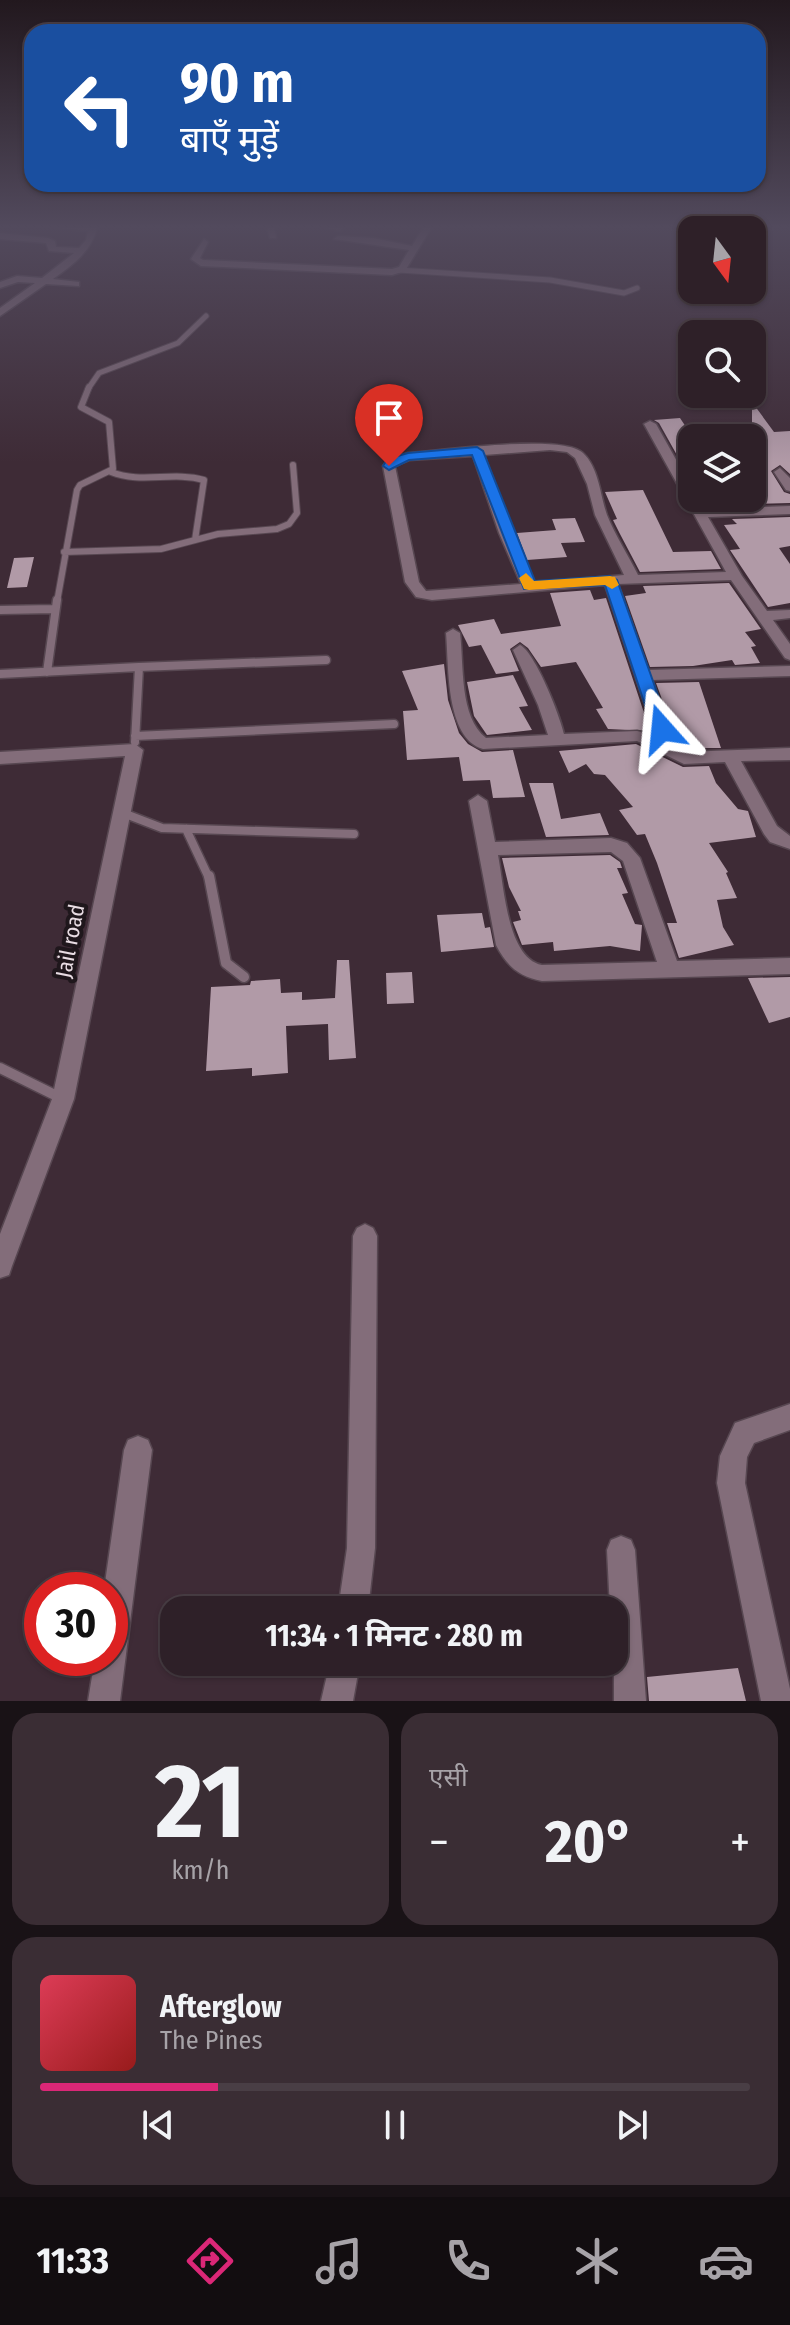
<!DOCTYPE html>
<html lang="hi">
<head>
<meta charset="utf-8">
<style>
  body { margin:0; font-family:"Fira Sans Condensed","Noto Sans Devanagari",sans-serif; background:#3a2d34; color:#f1f3f6; height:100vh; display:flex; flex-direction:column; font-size:30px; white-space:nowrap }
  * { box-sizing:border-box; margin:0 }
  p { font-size:26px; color:#a7a3a8 }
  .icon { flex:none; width:44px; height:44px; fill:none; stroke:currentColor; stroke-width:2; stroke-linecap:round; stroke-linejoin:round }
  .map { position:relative; height:1701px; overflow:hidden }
  .side { display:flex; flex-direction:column; gap:12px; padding:12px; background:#191216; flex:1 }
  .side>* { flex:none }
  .top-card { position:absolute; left:24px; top:24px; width:742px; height:168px; border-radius:24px; box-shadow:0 2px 6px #0004,0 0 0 2px #493e45; background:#1a4fa0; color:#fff; overflow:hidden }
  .needle { width:52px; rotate:165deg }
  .controls { position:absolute; left:678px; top:216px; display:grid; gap:16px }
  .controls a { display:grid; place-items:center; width:88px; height:88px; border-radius:16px; background:#2e2028; box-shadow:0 2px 6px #0004,0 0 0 2px #493e45; font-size:40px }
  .speed { position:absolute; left:24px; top:1572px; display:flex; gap:16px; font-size:40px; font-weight:700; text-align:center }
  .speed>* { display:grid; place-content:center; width:104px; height:104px; border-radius:50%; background:#2e2028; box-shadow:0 2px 6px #0004,0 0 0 2px #493e45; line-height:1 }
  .speed .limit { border:12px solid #d22; background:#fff; color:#111 }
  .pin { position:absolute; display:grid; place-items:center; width:68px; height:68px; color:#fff; margin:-82px -34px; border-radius:50% 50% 50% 0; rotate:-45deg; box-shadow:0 0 8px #0007 }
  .pin .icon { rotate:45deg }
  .me { position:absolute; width:88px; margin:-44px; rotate:342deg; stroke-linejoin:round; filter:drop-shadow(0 0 6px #0008) }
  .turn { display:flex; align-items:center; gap:28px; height:168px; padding:0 24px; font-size:36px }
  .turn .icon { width:104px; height:104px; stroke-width:2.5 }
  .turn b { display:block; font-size:56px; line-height:68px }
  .big { font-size:60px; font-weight:700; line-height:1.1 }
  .side .widget { flex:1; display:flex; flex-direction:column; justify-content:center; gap:12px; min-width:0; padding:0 28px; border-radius:24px; background:#3a2d34 }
  .side .dial { align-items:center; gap:0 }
  .dial b { font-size:104px; line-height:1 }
  .song { display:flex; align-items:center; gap:24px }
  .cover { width:96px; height:96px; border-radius:12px; background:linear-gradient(135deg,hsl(350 70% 55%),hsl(0 70% 35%)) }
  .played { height:8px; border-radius:4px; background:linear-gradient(90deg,#db2777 25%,#493e45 25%) }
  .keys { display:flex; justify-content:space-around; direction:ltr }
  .heat { display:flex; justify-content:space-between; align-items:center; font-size:44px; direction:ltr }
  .side .tiles { flex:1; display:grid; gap:12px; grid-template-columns:1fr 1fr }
  .widget:last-child { grid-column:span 2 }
  .trip { position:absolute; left:160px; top:1596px; width:468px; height:80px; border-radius:24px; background:#2e2028; box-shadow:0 2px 6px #0004,0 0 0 2px #493e45; font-weight:700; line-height:80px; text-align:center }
  .tab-bar { display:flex; height:128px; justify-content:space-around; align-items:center; background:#120d10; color:#a7a3a8 }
  .tab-bar .icon { width:56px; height:56px }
  .tab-bar .selected { color:#db2777 }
  .tab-bar b { font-size:36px; color:#f1f3f6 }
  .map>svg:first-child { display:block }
  .building { fill:#b19aa7 }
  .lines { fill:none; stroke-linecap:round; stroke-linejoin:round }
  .lane-far3-casing { stroke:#574751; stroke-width:7 }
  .lane-far2-casing { stroke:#574751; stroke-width:8 }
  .lane-far1-casing { stroke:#574751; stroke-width:11 }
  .lane-casing { stroke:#574751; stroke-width:13 }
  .street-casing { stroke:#574751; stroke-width:3 }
  .lane-far3 { stroke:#836d7a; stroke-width:5 }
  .lane-far2 { stroke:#836d7a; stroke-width:6 }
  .lane-far1 { stroke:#836d7a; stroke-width:8 }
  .lane { stroke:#836d7a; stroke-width:10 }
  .street { fill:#836d7a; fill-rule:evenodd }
  .route { fill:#1a73e8; stroke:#114b97; stroke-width:2 }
  .slow { fill:#f59e0b }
  .labels { text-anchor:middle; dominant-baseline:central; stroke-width:8; stroke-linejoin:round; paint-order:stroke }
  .street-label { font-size:22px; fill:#e8dce3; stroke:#1f171c }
</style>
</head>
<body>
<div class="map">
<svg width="790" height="1701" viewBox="0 0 790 1701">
  <rect width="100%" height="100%" fill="#3e2b36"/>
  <path class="building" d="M752 402 774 432 790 431V474L780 465 771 471 784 492 790 494V503L720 505 713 498H752Z
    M680 418 692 436V482L659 423 654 420Z
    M643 490 673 552 711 551 721 569 640 572 620 534 613 520 617 519 605 492Z
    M790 517V546L779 548 790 564V603L768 607 730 550 740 549 724 525 737 524 732 519Z
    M575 518 585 542 561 543 558 536 567 557 527 560 517 533 556 530 552 519Z
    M34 557 27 587 7 588 14 558Z
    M729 583 761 629 745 632 756 646 751 647 760 663 735 665 732 660 693 666 650 667 625 596 646 593 643 586Z
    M590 590 594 600 606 598 650 731 608 729 596 709 603 708 576 662 541 667 528 648 520 642 510 649 519 671 496 674 481 645 469 647 458 625 494 619 501 634 561 626 550 593Z
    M444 664 448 700 459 733 468 744 482 752 513 750 525 797 493 798 490 780 463 781 459 757 407 760 403 711 418 710 402 671Z
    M513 675 528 706 519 707 532 730 487 735 474 716 467 682Z
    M699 682 721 748H680L656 683Z
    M636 744 683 767 709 766 716 783 738 809 748 811 756 837 709 843 728 872 726 873 737 898 717 900 723 927 734 945 679 958 667 923H677L657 863 645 834 637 835 619 810 633 807 605 775 594 774 586 764 569 773 559 751Z
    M529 783H553L561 819 600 813 609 835 546 837Z
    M610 855 620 862 622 868H617L628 893 622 894 635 924 642 925 640 951 610 946 554 951 553 942 522 945 513 922 521 920 518 911H521L509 887 502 858Z
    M482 913 485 928 490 927 494 947 441 952 437 915Z
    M337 960H349L356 1058 329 1060 328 1024 286 1026 288 1073 252 1076V1068L206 1071 211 987 250 985 251 981 280 979 281 993 302 992V1000L335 998Z
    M412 972 414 1003 387 1004 386 973Z
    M790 977V1017L769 1023 748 978Z
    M738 1668 746 1701H649L647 1677Z"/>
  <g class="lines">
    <g class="lane-far3-casing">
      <path id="lane-far3" d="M399 270 550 280 624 293 637 288
        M88 389 99 373 178 343 206 316"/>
    </g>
    <g class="lane-far2-casing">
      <path id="lane-far2" d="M111 472C141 484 173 471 204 480L195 540
        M64 552 161 549 218 534 277 529 289 524 297 513 293 465
        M57 602 77 490 80 485 113 469 109 422 81 407 89 387"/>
    </g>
    <g class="lane-far1-casing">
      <path id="lane-far1" d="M0 610 54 609
        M139 667 326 660
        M47 672 57 600
        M0 674 139 667 135 742
        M135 736 394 724
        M123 813 162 828 354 834
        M186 829 209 878"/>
    </g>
    <g class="lane-casing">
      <path id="lane" d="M209 876 226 963 244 977
        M0 1068 63 1099"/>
    </g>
    <g class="street-casing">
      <path id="street" d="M32 225H98C92 251 74 264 53 279L79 282V286L46 284 0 316V308L35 283 18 282 0 288V282L17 276 42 278 74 253 49 251 46 243 0 239V233L48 238 55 241 56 247 79 248 86 240 88 231Z
        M266 225H274L276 238H270Z
        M311 225H332L344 228 340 231Z
        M425 225H433L405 271 392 275 201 266 191 259 204 239 208 242 200 258 203 260 392 269 399 267 409 250 334 239 338 236 373 238 412 246Z
        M650 421 656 424 692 488V498H698L704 509 790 506V514L708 517 742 576 767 611 790 610V618L773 620 790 644V660L785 658 731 580 618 584 648 670 790 666V676L652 680 678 750 684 752 790 748V760L741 761 777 826 790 836V849L770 842 764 834 725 762 684 764 637 741 483 749C445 738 449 665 446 633L453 629 460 633C464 665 459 717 486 738L548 735 538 705 513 650 520 645C535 652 560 716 564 734L637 731 655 735 605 585 432 600 416 597 405 582 383 466 388 459 408 453C440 451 563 433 583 453 599 468 600 495 607 515 615 535 628 555 638 575L726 572 644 424ZM550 450 567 452 575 458 587 484 595 515 624 575 534 583 513 533 484 455ZM473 456 499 533 521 584 426 591 419 582 395 466 409 460Z
        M780 468 790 478V491L786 490 774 472Z
        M135 744 143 750 74 1099 12 1266 9 1275 0 1278V1234L52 1099 125 756 0 764V752Z
        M478 795 487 801 495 842 611 838 627 843 640 858 677 961 790 958V974L542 981C518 976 507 966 496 945L469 801ZM611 852 623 861 657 962 542 965C507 958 504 886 498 855Z
        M365 1224 373 1228 377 1236 375 1548 368 1610H338L347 1548 353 1236 357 1228Z
        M790 1404V1430L754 1443 747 1457 745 1483 790 1689V1701H761L717 1483 720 1456 735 1423Z
        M138 1436 148 1440 152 1450 120 1701H88L95 1658H110V1590H104L124 1450 128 1440Z
        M621 1536 631 1540 635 1550 646 1701H614V1610H610L607 1550 611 1540Z
        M330 1662H360L353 1701H321Z"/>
    </g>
    <use href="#lane-far3" class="lane-far3"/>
    <use href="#lane-far2" class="lane-far2"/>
    <use href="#lane-far1" class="lane-far1"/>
    <use href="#lane" class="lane"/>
    <use href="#street" class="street"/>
  </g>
  <linearGradient id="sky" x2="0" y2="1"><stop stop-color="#22181e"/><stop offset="0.49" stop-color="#524a5d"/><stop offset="1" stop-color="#524a5d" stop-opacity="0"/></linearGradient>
  <rect width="790" height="463" fill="url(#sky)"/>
  <path class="route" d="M477 447 483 451 535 581 610 576 617 580 670 729 667 733 662 734 653 729 605 585 524 589 472 455 409 460 389 470 383 466 387 459 408 453Z"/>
  <path class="slow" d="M526 573 534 581 610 576 615 577 619 585 612 589 605 585 529 590 524 589 519 578Z"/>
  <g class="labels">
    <g class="street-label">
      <text transform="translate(70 941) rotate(-79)">Jail road</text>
    </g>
  </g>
</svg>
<div class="controls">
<a><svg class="needle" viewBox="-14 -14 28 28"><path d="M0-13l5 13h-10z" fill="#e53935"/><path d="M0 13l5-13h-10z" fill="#a7a3a8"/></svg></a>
<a><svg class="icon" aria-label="search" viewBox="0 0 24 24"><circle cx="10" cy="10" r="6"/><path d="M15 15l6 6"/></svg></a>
<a><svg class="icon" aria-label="layers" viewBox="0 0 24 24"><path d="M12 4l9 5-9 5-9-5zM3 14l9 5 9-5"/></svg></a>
</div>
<div class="speed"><div class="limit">30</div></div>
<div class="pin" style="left:389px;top:466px;background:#d93025"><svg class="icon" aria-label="arrive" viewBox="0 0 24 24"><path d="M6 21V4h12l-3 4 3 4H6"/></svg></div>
<svg class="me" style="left:662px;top:729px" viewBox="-20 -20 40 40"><path d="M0-17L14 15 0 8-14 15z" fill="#1a73e8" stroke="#fff" stroke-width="4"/></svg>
<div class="trip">11:34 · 1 मिनट · 280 m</div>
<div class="top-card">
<div class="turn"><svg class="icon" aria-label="left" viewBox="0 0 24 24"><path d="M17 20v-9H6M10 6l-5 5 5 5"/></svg><div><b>90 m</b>बाएँ मुड़ें</div></div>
</div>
</div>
<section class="side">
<div class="tiles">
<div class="widget dial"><b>21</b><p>km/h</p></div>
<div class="widget"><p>एसी</p>
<div class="heat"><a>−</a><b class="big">20°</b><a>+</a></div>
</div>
<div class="widget">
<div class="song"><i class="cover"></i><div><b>Afterglow</b><p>The Pines</p></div></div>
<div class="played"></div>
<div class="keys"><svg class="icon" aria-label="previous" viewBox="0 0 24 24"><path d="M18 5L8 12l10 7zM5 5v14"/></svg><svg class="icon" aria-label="pause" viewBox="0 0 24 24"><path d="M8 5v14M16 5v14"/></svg><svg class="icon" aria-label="next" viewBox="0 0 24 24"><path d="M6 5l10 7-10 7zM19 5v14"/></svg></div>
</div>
</div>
</section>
<nav class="tab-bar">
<b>11:33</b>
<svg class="icon selected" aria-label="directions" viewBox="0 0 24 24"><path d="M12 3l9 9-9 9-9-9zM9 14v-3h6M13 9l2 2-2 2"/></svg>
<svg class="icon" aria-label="music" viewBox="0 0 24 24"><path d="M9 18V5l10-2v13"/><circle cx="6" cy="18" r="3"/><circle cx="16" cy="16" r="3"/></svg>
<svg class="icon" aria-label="phone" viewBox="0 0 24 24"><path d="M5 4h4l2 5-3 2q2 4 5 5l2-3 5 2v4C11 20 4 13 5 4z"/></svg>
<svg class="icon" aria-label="climate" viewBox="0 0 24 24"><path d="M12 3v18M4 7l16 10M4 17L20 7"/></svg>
<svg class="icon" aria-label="car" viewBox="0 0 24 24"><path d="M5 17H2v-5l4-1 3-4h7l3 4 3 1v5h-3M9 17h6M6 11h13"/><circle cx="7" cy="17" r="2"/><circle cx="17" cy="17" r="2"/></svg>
</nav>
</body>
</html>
